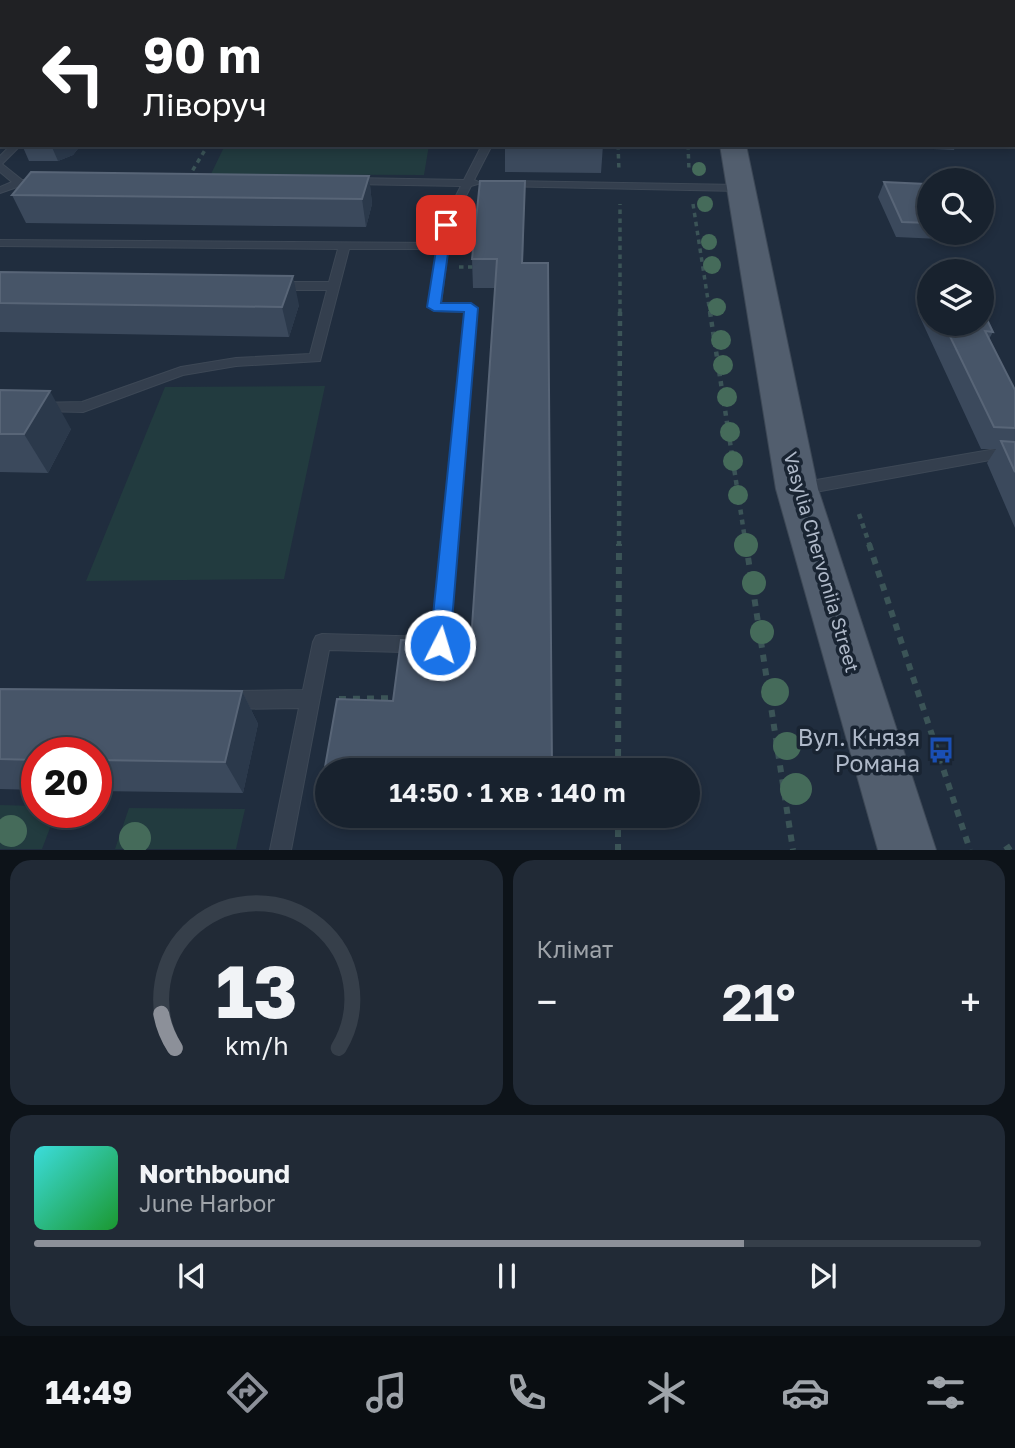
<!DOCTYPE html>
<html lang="uk">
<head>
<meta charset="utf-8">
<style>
  body { margin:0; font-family:"Golos Text",sans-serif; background:#212a36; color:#f1f3f6; height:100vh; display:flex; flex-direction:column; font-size:26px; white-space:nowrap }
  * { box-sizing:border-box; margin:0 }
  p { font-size:23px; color:#9fa4aa }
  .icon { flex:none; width:38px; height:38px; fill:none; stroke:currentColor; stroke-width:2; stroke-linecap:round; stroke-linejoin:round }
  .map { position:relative; height:850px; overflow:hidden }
  .sheet { display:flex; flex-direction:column; gap:10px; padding:10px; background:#0d1319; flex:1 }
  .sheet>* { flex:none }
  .banner { position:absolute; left:0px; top:0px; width:1015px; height:147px; box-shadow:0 4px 10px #0003,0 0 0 2px #363f4a; background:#202124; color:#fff; overflow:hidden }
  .fabs { position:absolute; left:917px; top:168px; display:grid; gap:14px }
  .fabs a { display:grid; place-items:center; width:77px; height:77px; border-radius:50%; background:#18222e; box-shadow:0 4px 10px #0003,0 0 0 2px #363f4a; font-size:35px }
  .speed { position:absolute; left:21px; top:737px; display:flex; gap:14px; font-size:35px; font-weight:700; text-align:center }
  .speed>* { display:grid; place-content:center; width:91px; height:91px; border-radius:50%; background:#18222e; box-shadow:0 4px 10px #0003,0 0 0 2px #363f4a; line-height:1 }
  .speed .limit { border:10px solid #d22; background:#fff; color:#111 }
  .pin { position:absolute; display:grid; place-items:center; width:60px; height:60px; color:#fff; margin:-30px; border-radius:14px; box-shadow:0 4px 10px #0006 }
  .me { position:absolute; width:77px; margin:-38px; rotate:5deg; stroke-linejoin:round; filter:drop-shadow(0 0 5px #0008) }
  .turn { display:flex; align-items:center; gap:24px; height:147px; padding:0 28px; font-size:32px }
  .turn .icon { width:91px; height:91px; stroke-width:2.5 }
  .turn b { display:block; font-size:49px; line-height:60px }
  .big { font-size:52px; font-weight:600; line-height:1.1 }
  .sheet .widget { flex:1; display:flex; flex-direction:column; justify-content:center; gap:10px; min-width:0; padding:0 24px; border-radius:21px; background:#212a36 }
  .sheet .dial { align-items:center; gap:0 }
  .dial svg { height:182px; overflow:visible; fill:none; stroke:#363f4a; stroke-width:7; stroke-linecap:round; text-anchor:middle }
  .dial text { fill:#f1f3f6; stroke:none }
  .song { display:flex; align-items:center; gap:21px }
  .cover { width:84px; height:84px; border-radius:10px; background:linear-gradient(135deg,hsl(180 70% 55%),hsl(130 70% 35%)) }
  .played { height:7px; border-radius:4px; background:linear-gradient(90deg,#8c9099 75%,#363f4a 75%) }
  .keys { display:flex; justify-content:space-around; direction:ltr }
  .heat { display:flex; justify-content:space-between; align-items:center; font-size:38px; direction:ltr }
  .sheet .tiles { flex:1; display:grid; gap:10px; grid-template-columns:1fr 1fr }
  .widget:last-child { grid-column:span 2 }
  .trip { position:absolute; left:315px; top:758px; width:385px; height:70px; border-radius:35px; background:#18222e; box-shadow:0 4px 10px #0003,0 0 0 2px #363f4a; font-weight:600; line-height:70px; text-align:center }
  .tabs { display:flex; height:112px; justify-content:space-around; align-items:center; background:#0a0e12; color:#9fa4aa }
  .tabs .icon { width:49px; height:49px }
  .tabs .on { color:#8c9099 }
  .tabs b { font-size:32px; color:#f1f3f6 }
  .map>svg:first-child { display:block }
  .green { fill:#223b3f }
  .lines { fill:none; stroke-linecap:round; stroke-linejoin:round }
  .lane-casing { stroke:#3d4856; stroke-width:2 }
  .primary-casing { stroke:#3d4856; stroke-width:2 }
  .path-far2 { stroke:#3b5457; stroke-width:3.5; stroke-dasharray:4.5 4.5; stroke-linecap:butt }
  .path-far1 { stroke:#3b5457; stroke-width:4.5; stroke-dasharray:5 5; stroke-linecap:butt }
  .path { stroke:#3b5457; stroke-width:6; stroke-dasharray:7 7; stroke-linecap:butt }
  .lane { fill:#343f4e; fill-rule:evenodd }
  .primary { fill:#525e6e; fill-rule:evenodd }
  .tree { fill:#456b5a }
  .wall { fill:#3b495c }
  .shaded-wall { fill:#2b394b }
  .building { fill:#475568; stroke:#586577; stroke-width:2 }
  .route { fill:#1a73e8; stroke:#114b97; stroke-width:2 }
  .labels { text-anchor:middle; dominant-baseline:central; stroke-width:7; stroke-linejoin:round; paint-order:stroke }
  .street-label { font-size:19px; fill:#afb9c9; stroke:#192432 }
  .near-poi-label { font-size:23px; fill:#afb9c9; stroke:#192432; text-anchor:end }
</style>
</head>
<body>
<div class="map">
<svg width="1015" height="850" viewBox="0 0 1015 850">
  <rect width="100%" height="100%" fill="#202d3e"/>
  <path class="green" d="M225 145H429L424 175 211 174Z
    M325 386 284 579 86 581 165 387Z
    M0 805 37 806V812H56L42 849H0Z
    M129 808 245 809 236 849H115Z"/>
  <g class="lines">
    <g class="lane-casing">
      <path id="lane" d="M33 0H41L32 2Z
        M519 0H527V2H519Z
        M0 28H2L0 33Z
        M1013 109H1015V115H1013Z
        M11 145H21L2 164 22 180H42L47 183 46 185 20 186 0 193V187L12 182 0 172V156Z
        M482 145H492L474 180 481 183 471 186 451 225 441 303 471 304 477 308 449 645 446 651 440 653 329 650 291 850H270L299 708 229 709 222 706 220 700 222 694 229 691 303 690 313 642 316 636 322 634 432 637 465 312 434 311 428 307 437 249H349L320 361 236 366 183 375 83 412 40 411 33 406 35 403 82 402 181 367 236 358 310 354 327 290H278L272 286 278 282H329L338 249 0 246V240L438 243 441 225 461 186 352 184 347 181 352 178 464 180Z
        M506 181 739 185 744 188 739 191 502 186 501 184Z
        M990 450 1015 452V462L990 460 799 495 794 493 791 489 794 485 799 483Z"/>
    </g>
    <g class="primary-casing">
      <path id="primary" d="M700 0H720L721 2H701Z
        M720 145H746L818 489 936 850H878L776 489Z"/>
    </g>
    <path class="path-far2" d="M618 145 619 171
      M688 145 689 170
      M188 178 208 145
      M693 204 710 313
      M459 267H475
      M620 313V204"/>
    <path class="path-far1" d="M710 312 746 546
      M859 514 870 546
      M619 546 620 312"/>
    <path class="path" d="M746 544 793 850
      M869 544 970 850
      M339 699 397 698
      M618 770 619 544
      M618 816V850
      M1005 850 1015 843"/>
    <use href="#lane" class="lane"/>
    <use href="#primary" class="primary"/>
  </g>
  <g class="tree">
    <circle cx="699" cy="169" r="7"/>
    <circle cx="705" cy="204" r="8"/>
    <circle cx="709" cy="242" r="8"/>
    <circle cx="712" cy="265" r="9"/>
    <circle cx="717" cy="307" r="9"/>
    <circle cx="721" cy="340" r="10"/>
    <circle cx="723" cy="365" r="10"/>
    <circle cx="727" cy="397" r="10"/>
    <circle cx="730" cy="432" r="10"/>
    <circle cx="733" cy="461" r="10"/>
    <circle cx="738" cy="495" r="10"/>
    <circle cx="746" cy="545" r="12"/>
    <circle cx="754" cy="583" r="12"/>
    <circle cx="762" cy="632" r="12"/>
    <circle cx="775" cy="692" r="14"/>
    <circle cx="787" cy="746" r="14"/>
    <circle cx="796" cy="789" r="16"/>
    <circle cx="11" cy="831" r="16"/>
    <circle cx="135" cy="838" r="16"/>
  </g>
  <path class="wall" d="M130 0H412V2H129Z
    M536 0H585V2H536Z
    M787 0H847V2H787Z
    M961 0H1015V101H1013V2H960Z
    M22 145H81L73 155 58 161H29Z
    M505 145H603L601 173 505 172Z
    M891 145H956L954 150 892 147Z
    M369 176 372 204 366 227 26 223 12 195Z
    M480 181H525L523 263H548L552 770H327V796L322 784 337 699 393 701 401 640 471 641 495 288H473L472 259Z
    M884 182 929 191V233H942L940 239 896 237 878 197Z
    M0 272 299 305 289 337 0 332Z
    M928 291H929V324H982L993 332 989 339 1015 390V528L987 463 996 449H981L918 313Z
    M0 390 71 429 48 473 0 472Z
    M0 689 242 691 258 724 243 793 96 791V752H37V790L0 789Z"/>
  <path class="shaded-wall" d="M341 0H350V2H340Z
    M51 145H81L73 155 58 161Z
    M369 176 372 204 366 227 362 199Z
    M293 276 299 305 289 337 282 307Z
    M50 391 71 429 48 473 24 434Z
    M242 691 258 724 243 793 225 762Z"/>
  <path class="building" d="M130 0H162L161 2H129Z
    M263 0H341L340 2H262Z
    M551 0H585V2H551Z
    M972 0H998L999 2H973Z
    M1013 20 1015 22V62L1013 59Z
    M31 172 369 176 362 199 12 195Z
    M480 181H525L522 263H548L552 770H327V784H322L337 699 393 701 401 640 471 641 497 259H472Z
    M884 182 926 184 929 191V223L902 222Z
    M0 272 293 276 282 307 0 303Z
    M982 309 993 332 985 331 1015 390V428L994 427 944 324H982Z
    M0 390 50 391 24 434H0Z
    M1001 441 1015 442V472Z
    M0 689 242 691 225 762 96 760V752H37V760L0 759Z"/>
  <path class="route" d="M446 221 452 225 441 303H471L478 308 450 645 447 651 440 654 433 651 430 645 464 312 434 311 427 307 440 225Z"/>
  <defs>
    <g id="bus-bare" transform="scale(2.1)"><path d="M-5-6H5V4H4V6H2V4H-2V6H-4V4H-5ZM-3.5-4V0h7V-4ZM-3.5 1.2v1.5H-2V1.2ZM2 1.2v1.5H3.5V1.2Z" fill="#1a4fb4" stroke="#192432" stroke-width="2.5" paint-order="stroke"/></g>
  </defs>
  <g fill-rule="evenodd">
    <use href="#bus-bare" x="941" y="750"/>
  </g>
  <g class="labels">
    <g class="street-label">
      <text transform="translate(822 562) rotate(74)">Vasylia Chervoniia Street</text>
    </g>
    <g class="near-poi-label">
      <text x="920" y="737">Вул. Князя<tspan x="920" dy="26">Романа</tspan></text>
    </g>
  </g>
</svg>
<div class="fabs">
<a><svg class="icon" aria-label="search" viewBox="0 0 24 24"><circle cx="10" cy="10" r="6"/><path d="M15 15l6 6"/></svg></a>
<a><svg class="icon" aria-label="layers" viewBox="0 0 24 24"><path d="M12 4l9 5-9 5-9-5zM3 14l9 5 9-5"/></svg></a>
</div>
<div class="speed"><div class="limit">20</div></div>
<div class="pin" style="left:446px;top:225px;background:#d93025"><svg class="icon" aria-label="arrive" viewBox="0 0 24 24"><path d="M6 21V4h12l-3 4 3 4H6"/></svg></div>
<svg class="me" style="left:440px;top:645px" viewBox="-20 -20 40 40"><circle r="17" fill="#1a73e8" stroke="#fff" stroke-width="3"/><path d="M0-11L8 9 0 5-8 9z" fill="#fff"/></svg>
<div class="trip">14:50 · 1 хв · 140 m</div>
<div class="banner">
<div class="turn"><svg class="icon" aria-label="left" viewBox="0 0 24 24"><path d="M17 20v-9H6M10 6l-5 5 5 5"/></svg><div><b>90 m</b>Ліворуч</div></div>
</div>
</div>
<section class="sheet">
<div class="tiles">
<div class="widget dial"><svg viewBox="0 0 100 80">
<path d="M14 69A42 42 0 1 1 86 69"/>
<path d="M14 69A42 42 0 0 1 8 54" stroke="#8c9099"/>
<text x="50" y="56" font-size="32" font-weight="700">13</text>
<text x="50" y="72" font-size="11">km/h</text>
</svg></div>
<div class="widget"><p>Клімат</p>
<div class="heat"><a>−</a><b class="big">21°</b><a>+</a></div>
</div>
<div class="widget">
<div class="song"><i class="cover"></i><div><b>Northbound</b><p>June Harbor</p></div></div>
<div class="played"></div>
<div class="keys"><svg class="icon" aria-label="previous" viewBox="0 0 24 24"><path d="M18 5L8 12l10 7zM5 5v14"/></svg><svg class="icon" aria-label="pause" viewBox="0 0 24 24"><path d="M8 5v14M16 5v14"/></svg><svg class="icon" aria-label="next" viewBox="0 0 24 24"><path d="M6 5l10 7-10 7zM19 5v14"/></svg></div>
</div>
</div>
</section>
<nav class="tabs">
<b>14:49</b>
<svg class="icon on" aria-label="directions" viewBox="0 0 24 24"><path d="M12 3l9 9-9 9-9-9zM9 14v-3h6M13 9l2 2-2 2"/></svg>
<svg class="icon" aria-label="music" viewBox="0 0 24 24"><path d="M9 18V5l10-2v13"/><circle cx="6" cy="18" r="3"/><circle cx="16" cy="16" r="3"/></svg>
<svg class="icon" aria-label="phone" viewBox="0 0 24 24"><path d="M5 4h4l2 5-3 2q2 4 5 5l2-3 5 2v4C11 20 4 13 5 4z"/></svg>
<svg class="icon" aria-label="climate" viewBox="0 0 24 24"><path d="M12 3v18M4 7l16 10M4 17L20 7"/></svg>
<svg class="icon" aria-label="car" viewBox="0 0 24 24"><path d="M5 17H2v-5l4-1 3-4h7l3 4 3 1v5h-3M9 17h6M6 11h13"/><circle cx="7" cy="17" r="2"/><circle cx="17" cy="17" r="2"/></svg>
<svg class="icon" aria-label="filters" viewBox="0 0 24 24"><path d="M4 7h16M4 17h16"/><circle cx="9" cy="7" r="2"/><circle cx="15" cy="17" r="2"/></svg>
</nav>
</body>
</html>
